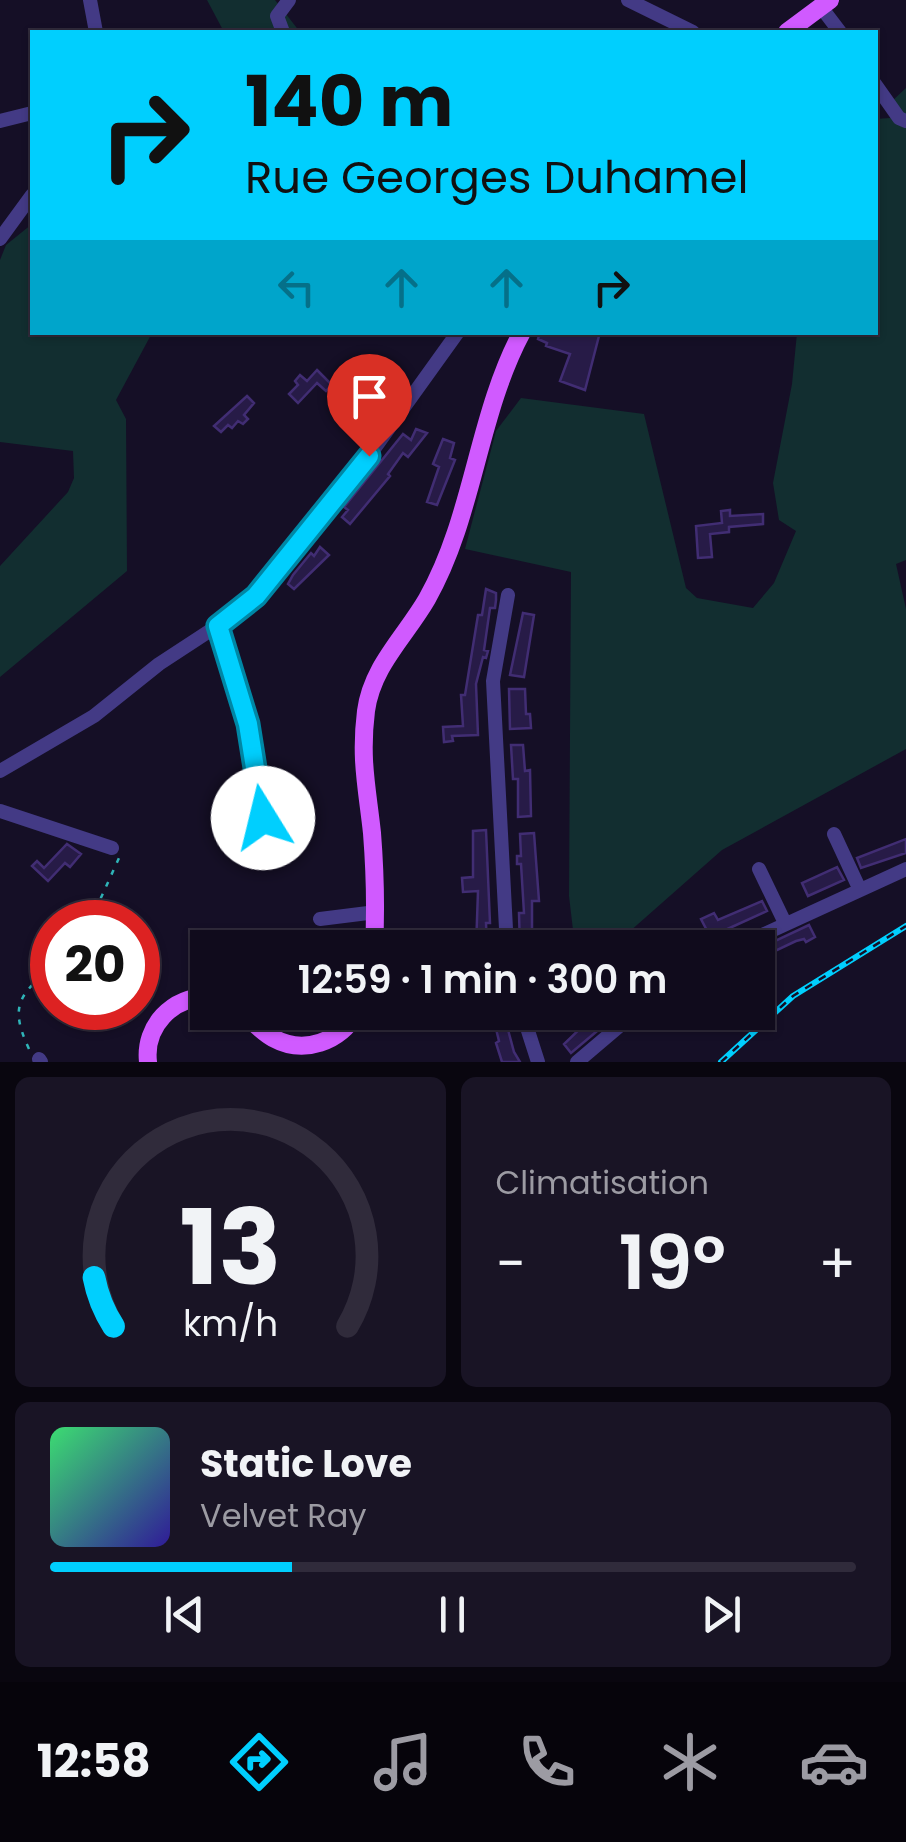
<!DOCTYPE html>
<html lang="fr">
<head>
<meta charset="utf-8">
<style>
  body { margin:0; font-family:Poppins,sans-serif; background:#191425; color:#f1f3f6; height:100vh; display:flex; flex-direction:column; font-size:38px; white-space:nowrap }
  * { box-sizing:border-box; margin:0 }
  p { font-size:32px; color:#9c9ba3 }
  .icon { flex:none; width:55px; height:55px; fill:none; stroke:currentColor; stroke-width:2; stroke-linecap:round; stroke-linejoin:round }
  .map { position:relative; height:1062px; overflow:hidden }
  .drawer { display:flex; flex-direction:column; gap:15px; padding:15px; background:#09060f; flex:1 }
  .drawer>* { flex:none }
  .banner { position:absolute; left:30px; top:30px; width:848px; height:305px; border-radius:0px; box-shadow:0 2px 8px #0004,0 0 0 2px #302b3b; background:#00cffe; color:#111; overflow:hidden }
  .speed { position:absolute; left:30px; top:900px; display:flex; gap:20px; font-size:50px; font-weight:700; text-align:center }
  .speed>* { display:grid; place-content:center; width:130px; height:130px; border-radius:50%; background:#100b1c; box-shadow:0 2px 8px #0004,0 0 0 2px #302b3b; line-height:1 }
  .speed .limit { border:15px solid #d22; background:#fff; color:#111 }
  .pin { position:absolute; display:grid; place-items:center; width:85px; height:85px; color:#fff; margin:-102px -42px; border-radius:50% 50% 50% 0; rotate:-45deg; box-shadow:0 0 10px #0007 }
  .pin .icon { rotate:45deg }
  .me { position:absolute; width:110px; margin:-55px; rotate:351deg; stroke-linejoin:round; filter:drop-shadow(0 0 8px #0008) }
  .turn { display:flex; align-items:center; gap:35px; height:210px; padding:0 50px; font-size:45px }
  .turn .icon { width:130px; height:130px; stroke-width:2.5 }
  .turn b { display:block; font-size:70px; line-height:85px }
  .lanes { display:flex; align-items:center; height:95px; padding:0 50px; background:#0003; justify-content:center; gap:50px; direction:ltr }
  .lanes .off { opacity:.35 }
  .big { font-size:75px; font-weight:600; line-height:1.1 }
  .drawer .widget { flex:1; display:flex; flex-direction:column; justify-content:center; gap:15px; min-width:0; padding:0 35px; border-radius:15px; background:#191425 }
  .drawer .dial { align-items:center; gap:0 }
  .dial svg { height:260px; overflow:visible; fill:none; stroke:#302b3b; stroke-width:7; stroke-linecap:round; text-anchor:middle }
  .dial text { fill:#f1f3f6; stroke:none }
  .song { display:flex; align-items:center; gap:30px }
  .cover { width:120px; height:120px; border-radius:15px; background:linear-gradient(135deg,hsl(140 70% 55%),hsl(250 70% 35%)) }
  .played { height:10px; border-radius:5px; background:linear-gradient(90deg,#00cffe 30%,#302b3b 30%) }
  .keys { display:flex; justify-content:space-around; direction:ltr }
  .heat { display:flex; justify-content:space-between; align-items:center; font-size:55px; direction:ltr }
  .drawer .tiles { flex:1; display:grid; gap:15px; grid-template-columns:1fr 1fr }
  .widget:last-child { grid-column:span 2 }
  .trip { position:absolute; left:190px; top:930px; width:585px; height:100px; border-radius:0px; background:#100b1c; box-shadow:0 2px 8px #0004,0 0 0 2px #302b3b; font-weight:600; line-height:100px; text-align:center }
  .tabs { display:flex; height:160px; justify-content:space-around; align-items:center; background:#06040b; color:#9c9ba3 }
  .tabs .icon { width:70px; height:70px }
  .tabs .selected { color:#00cffe }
  .tabs b { font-size:45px; color:#f1f3f6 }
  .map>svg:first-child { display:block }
  .green { fill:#122e30 }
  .building { fill:#271b47; stroke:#412d73; stroke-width:2.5 }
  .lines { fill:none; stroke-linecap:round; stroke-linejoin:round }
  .path { stroke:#2fb4b8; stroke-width:2.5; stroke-dasharray:5 8; stroke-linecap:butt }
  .minor { stroke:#433a85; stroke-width:14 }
  .major { stroke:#d05aff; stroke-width:18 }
  .rail-casing { stroke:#00cffe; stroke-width:6 }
  .rail { stroke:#150f26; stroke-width:2.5; stroke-dasharray:8; stroke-linecap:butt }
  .route-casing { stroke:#0087a5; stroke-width:25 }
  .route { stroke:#00cffe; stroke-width:18 }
</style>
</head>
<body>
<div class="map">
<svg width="906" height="1062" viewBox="0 0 906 1062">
  <rect width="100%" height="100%" fill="#150f26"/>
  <path class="green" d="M207 0H275L300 32H224Z
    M906 88V560L896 564 906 609V749L722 850 612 947H575L569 896 571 572 465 549 496 431 521 398 644 414 686 588 697 598 753 608 774 583 796 531 779 520 773 483 792 384 797 333 875 332V119L905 117 892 101Z
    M32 224V332L152 333 116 400 126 419 127 571 0 677V566L68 492 74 478 73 451 0 442V260L6 245Z"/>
  <path class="building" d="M540 332H600L585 390 560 381 570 354 546 346 547 343 538 339Z
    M317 370 332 385 326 391 317 383 298 403 289 394 298 385 295 381 300 375 307 381Z
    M247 396 254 403 244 415 248 419 243 424 238 421 232 428 228 425 221 432 214 426Z
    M416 429 427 433 408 457 403 453 388 474 390 476 350 524 342 517 348 510 344 507 403 434 411 440Z
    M443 439 454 443 450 458 455 460 437 505 427 502 439 467 433 464Z
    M730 510V516L763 514V524L729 527V532L710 534 712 557 698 558 696 526 722 523 721 511Z
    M320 547 329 555 294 589 288 584 293 575 311 553 314 556Z
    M486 589 496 593V600L495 608H490L484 650 488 651 486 658 483 657 476 684 478 735 452 736 453 741 444 742 443 727 463 726 461 695H465L478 615H482Z
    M523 613 534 615 524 677 510 675Z
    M509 689H525L526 714H530L531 728 510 729Z
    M511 745H523L525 771 530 770 531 816 518 817V779H513Z
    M486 830 490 923H486L487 948H476L478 891 463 892 462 878 473 877V831Z
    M534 833 539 901H532V948H520L519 913H524L521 864H517V856H521L520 834Z
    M906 839V853L861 868 857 858Z
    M67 844 81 854 70 867 65 863 48 881 32 866 37 861 44 868Z
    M837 867 844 880 808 896 802 883Z
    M762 901 767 911 723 931 725 936 713 942 701 919 714 913 718 920Z
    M809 925 815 937 806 942 804 939 796 941 758 959V949Z
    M587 1012H601L609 1021 571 1053 564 1044 587 1022 583 1019Z
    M507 1026 514 1052 520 1062H502L496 1043 499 1041 496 1029Z"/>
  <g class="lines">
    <path class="path" d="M90 922 119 858
      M29 1049C9 1006 19 995 52 967"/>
    <path class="minor" d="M90 0 96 32
      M628 0 693 32
      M821 7 840 32
      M283 32 277 16 289 0
      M875 84 899 118 906 121
      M0 121 32 113
      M0 239 32 195
      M218 626 249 725 263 819
      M0 771 94 716 159 664 240 611 256 595 369 456 458 332
      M0 811 112 848
      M834 834 860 890
      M759 869 785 923
      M320 919 376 912
      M507 948 493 681 508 595
      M734 948 906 869
      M522 1012 538 1062
      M39 1059 41 1062
      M577 1062 636 1012"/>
    <path class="major" d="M787 32 830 0
      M374 948C376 909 375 871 372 833 367 787 360 759 366 711 372 666 405 637 427 599 474 516 477 416 522 332
      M242 1012C252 1021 262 1032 273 1038 304 1055 340 1042 357 1012
      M148 1062C144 1026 172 997 208 997"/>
    <g class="rail-casing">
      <path id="rail" d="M721 1062 793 996 906 926"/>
    </g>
    <use href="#rail" class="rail"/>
  </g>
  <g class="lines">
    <g class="route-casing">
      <path id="route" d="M263 818 248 724 218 626 256 596 369 456"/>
    </g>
    <use href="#route" class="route"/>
  </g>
</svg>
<div class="speed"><div class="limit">20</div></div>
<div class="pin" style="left:369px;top:456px;background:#d93025"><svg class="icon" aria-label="arrive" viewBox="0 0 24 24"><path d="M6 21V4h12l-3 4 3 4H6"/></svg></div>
<svg class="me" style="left:263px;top:818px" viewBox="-20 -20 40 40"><circle r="19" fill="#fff"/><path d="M0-13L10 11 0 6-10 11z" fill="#00cffe"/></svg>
<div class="trip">12:59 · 1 min · 300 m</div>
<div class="banner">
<div class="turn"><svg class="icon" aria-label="right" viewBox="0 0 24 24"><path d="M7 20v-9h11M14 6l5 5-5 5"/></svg><div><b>140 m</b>Rue Georges Duhamel</div></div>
<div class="lanes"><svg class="icon off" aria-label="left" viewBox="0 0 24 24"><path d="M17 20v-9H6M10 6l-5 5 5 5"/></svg><svg class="icon off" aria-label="ahead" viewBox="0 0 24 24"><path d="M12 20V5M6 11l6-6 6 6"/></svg><svg class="icon off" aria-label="ahead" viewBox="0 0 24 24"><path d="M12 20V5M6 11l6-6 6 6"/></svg><svg class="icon" aria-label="right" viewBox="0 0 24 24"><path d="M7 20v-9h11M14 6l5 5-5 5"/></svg></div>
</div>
</div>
<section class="drawer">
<div class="tiles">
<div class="widget dial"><svg viewBox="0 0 100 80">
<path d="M14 69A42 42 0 1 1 86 69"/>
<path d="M14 69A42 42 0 0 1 8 54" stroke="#00cffe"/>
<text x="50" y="56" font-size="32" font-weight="700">13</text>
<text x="50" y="72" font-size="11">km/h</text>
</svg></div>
<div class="widget"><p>Climatisation</p>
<div class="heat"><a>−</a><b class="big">19°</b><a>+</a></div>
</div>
<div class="widget">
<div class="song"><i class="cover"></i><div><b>Static Love</b><p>Velvet Ray</p></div></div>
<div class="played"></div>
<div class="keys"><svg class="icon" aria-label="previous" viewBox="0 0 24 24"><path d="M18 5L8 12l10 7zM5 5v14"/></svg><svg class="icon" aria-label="pause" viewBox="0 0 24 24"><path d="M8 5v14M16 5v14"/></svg><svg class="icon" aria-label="next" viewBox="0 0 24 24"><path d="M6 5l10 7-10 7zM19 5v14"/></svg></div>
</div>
</div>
</section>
<nav class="tabs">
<b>12:58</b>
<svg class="icon selected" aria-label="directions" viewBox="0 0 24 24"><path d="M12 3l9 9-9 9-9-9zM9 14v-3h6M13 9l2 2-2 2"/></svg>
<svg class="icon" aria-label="music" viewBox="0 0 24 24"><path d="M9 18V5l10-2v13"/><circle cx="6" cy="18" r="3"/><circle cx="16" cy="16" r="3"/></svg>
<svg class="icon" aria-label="phone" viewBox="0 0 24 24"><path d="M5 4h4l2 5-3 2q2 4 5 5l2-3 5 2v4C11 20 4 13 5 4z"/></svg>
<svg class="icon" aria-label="climate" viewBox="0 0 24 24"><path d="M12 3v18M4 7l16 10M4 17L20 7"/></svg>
<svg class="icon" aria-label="car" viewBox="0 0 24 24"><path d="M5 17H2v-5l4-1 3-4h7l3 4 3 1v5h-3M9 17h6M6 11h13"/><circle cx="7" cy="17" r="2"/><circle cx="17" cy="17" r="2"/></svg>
</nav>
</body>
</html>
